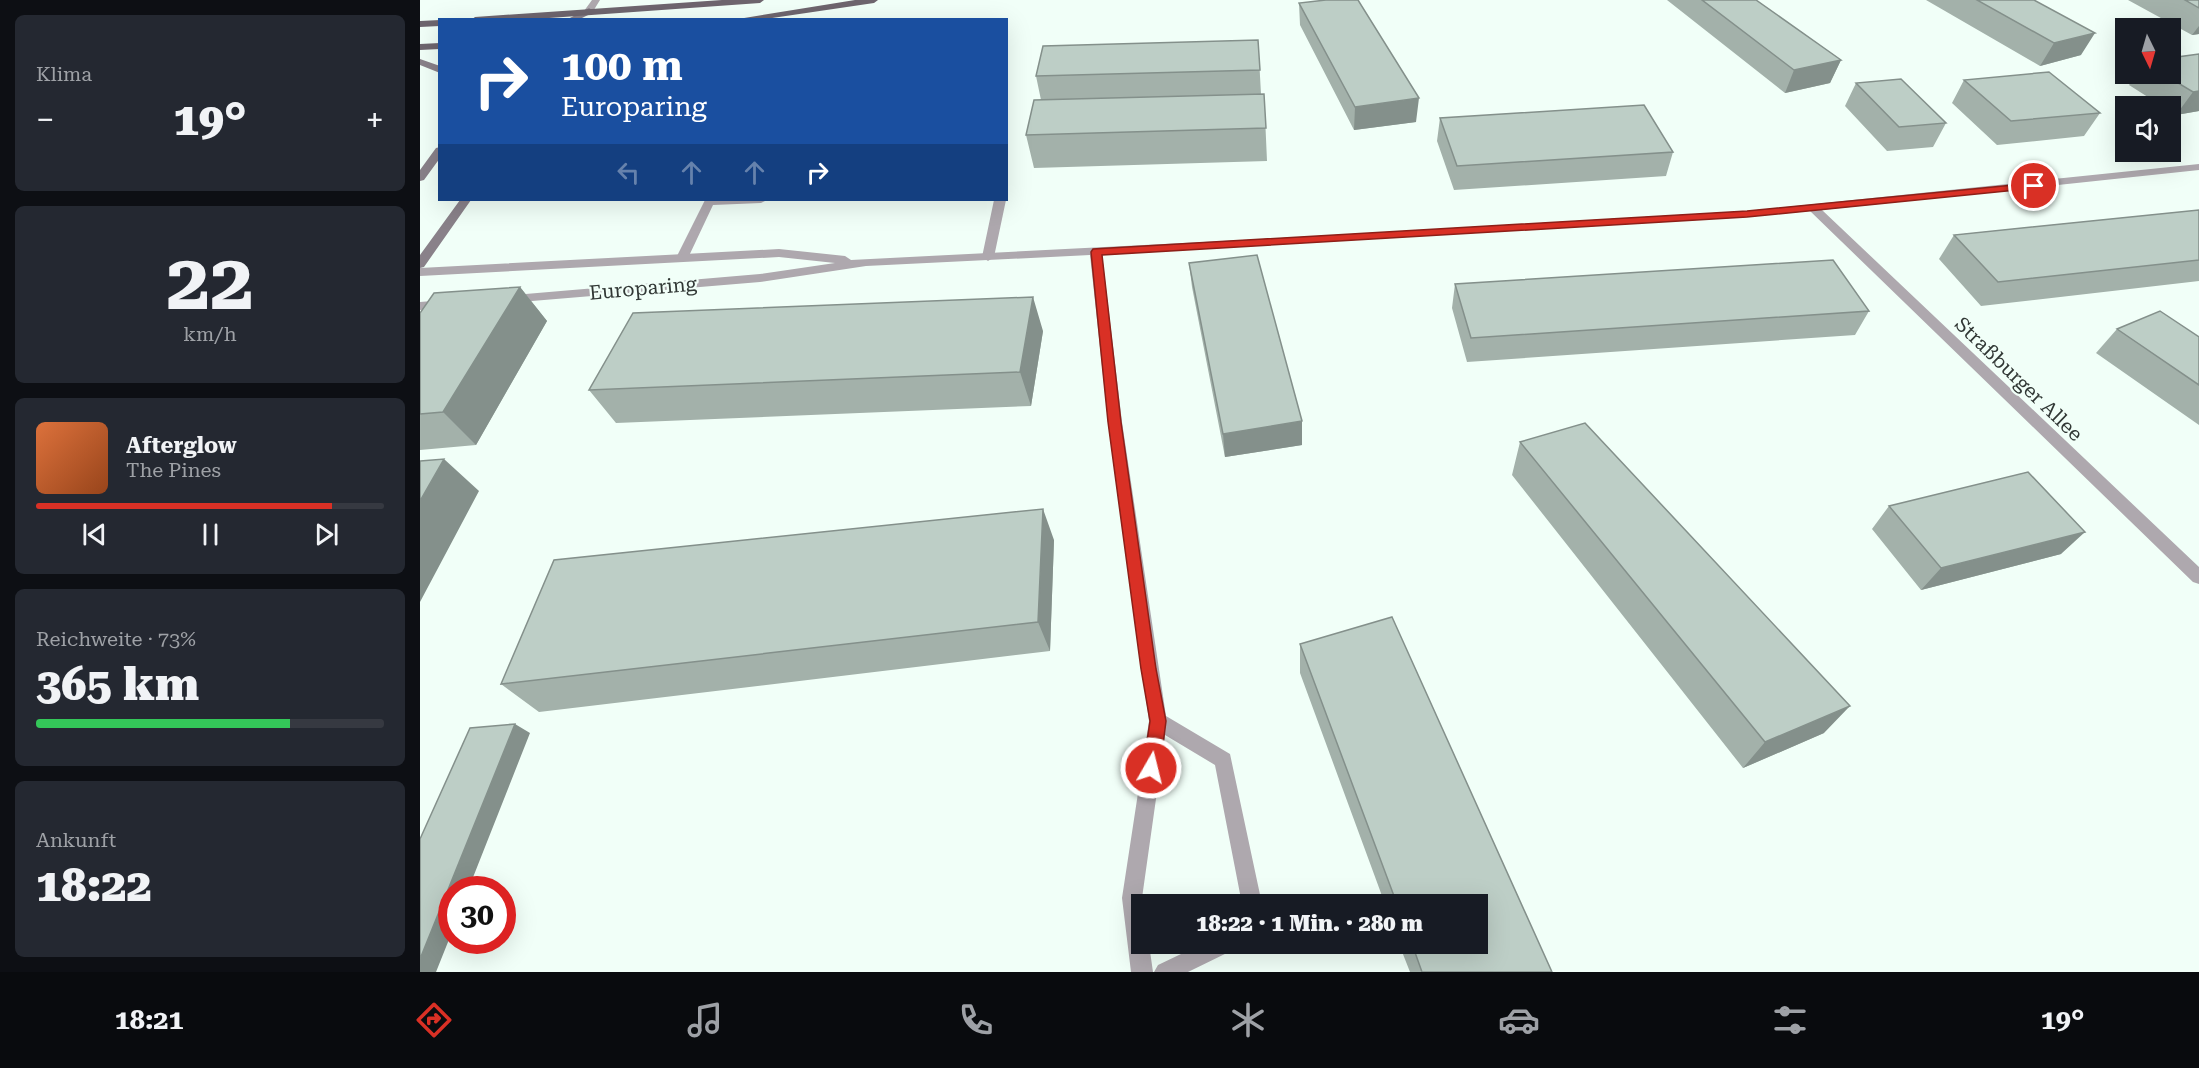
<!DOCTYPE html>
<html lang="de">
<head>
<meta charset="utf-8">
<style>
  body { margin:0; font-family:"Roboto Serif",serif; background:#242831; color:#f1f3f6; height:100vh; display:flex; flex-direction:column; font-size:22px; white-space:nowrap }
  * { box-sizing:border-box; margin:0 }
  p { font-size:20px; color:#9ea1a6 }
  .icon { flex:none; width:33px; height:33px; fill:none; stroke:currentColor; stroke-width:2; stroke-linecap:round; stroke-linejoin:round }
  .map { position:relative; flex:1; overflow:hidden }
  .side { display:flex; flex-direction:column; gap:15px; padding:15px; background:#0d0f14; width:420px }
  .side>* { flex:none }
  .banner { position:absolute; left:18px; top:18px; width:570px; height:183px; border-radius:0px; box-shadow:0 6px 24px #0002; background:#1a4fa0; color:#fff; overflow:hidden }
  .needle { width:39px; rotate:175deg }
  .controls { position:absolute; left:1695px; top:18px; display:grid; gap:12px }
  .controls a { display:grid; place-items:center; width:66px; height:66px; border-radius:0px; background:#171b24; box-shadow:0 6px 24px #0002; font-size:30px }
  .speed { position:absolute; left:18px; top:876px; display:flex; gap:12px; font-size:30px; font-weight:700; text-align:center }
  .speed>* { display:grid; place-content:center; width:78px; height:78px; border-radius:50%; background:#171b24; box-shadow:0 6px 24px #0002; line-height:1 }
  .speed .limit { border:9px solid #d22; background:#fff; color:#111 }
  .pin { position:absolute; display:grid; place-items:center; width:51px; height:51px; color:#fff; margin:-26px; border:3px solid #fff; border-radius:50%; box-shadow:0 2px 6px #0007 }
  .me { position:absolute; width:66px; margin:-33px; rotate:8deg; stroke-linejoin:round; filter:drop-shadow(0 0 4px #0008) }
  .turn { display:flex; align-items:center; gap:21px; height:126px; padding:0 24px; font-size:27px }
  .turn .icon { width:78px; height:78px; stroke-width:2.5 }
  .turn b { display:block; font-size:42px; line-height:51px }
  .lanes { display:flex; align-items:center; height:57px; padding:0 24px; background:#0003; justify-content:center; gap:30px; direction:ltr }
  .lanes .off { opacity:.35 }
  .big { font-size:45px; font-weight:800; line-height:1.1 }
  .side .widget { flex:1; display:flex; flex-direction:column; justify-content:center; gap:9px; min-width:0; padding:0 21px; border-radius:9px; background:#242831 }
  .side .dial { align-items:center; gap:0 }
  .dial b { font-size:78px; line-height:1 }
  .song { display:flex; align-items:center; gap:18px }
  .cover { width:72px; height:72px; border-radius:9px; background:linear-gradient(135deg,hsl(20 70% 55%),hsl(20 70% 35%)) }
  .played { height:6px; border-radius:3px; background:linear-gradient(90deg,#d93025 85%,#363941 85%) }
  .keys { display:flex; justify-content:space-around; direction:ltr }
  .heat { display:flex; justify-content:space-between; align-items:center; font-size:33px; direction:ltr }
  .charge { height:9px; border-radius:4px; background:linear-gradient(90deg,#34c759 73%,#363941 0) }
  .trip { position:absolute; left:711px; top:894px; width:357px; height:60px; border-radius:0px; background:#171b24; box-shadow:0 6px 24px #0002; font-weight:800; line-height:60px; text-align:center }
  .dock { display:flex; height:96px; justify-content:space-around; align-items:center; background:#090b0e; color:#9ea1a6 }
  .dock .icon { width:42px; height:42px }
  .dock .active { color:#d93025 }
  .dock b { font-size:27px; color:#f1f3f6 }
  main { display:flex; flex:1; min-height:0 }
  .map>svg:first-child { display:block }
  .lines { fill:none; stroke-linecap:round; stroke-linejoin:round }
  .lane { fill:#aea8ae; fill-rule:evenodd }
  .street { fill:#aea8ae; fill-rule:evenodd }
  .secondary { fill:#898189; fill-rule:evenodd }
  .primary { fill:#6e656e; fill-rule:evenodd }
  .wall { fill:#a3b1aa }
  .shaded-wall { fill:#84908b }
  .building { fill:#bdcec6; stroke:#84908b; stroke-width:1.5 }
  .route { fill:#d93025; stroke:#8d1f18; stroke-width:1.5 }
  .labels { text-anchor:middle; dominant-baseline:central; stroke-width:4.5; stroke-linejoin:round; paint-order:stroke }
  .street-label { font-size:20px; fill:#313835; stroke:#f1fff8 }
</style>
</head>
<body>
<main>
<section class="side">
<div class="widget"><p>Klima</p>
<div class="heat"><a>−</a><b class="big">19°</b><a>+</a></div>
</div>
<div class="widget dial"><b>22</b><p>km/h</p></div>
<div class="widget">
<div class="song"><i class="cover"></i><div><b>Afterglow</b><p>The Pines</p></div></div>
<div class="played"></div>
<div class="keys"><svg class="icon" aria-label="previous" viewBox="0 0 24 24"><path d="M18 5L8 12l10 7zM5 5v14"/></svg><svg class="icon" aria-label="pause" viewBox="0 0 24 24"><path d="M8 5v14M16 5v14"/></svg><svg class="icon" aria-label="next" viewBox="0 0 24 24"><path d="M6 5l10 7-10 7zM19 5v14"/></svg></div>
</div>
<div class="widget"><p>Reichweite · 73%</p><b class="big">365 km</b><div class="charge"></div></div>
<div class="widget"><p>Ankunft</p><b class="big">18:22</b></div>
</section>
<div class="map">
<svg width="1779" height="972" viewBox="0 0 1779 972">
  <rect width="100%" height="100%" fill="#f1fff8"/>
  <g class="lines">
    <path class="lane" d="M285 200H347L341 203 293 205 268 258 266 261H258L256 258Z
      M574 200H586L574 257 568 261 562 257Z"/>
    <path class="street" d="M172 0H180L172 13H166L164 11Z
      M1779 164V170L1402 210 1779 567V584L1773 582 1390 211 1327 217 682 254 702 422 746 716 810 754 842 904H822L795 765 745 735 722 898V944H729L733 972H711L702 898 729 721 688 422 670 255 446 266 340 282 87 303 81 299 83 296 340 274 415 263 359 257 0 276V268L359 249 425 256 431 260 899 236 1327 211Z
      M24 300 29 301 30 304 29 307 0 310V302Z
      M782 944H814L811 951 768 972H734L738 965Z"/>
    <path class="secondary" d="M169 8 174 11 172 13 158 20H146Z
      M0 59 20 66V73L0 65Z
      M20 147V158L4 180 0 181V170L16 148Z
      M40 200H51L4 267 0 268V255Z"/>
    <path class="primary" d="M302 0H344L340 3 101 20H51L55 17Z
      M435 0H458L454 3 338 20H312Z
      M20 20V26L0 27V21Z
      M20 43V49L0 50V44Z"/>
  </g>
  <path class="wall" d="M1247 0H1336L1421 60 1410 83 1365 93Z
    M1506 0H1614L1661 55 1620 66Z
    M1708 0H1779V34L1772 35Z
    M879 3 996 122 934 130 880 25Z
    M838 40 841 94H844L847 161 614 168 606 135 621 100 616 76Z
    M1779 54V111L1756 115 1750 112V106H1742L1709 85 1717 74H1750Z
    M1544 80 1680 113 1664 136 1577 145 1532 103Z
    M1436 83 1526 123 1513 147 1467 151 1425 106Z
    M1020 118 1253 152 1246 176 1034 190 1017 141Z
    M1779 210V281L1561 306 1519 259 1534 235Z
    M769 263 882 445 805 457 772 287Z
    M1035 284 1449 311 1435 335 1047 362 1032 308Z
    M100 287 127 321 56 445 0 450V313Z
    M1697 329 1779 337V425L1676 353Z
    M623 331 611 406 196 423 169 390Z
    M1100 442 1404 733 1323 768 1092 475Z
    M1469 506 1641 554 1501 590 1452 529Z
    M634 540 630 651 119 712 81 684Z
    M880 644 1132 972H990L979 944H1058V904H965L880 673Z"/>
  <path class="shaded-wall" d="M1779 26V34L1772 35Z
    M1675 33 1661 55 1620 66 1634 43Z
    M1421 60 1410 83 1365 93 1374 70Z
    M1779 91V111L1756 115 1773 92Z
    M999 98 996 122 934 130 935 107Z
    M100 287 127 321 56 445 23 412Z
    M613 297 623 331 611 406 600 372Z
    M882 421V445L805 457 803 434Z
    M24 459 59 491 0 602V501Z
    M623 509 634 540 630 651 618 622Z
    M1665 532 1641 554 1501 590 1521 568Z
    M1430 706 1404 733 1323 768 1345 742Z
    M95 724 110 733 48 890H32V932L16 972H0V959Z"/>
  <path class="building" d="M906 0H938L999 98 935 107 879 3Z
    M1282 0H1336L1421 60 1374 70Z
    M1557 0H1614L1675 33 1634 43Z
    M1765 0H1779V8Z
    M838 40 840 70 616 76 623 46Z
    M1779 54V91L1773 92 1743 74H1750V58Z
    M1629 72 1680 113 1591 121 1544 80Z
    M1481 79 1526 123 1479 127 1436 83Z
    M844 94 846 128 606 135 614 100Z
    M1224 105 1253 152 1037 166 1020 118Z
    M1779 210V260L1578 282 1534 235Z
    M837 255 882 421 803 434 769 263Z
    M1413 260 1449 311 1051 338 1035 284Z
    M100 287 23 412 0 414V313L14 293Z
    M613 297 600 372 169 390 213 313Z
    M1740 311 1779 337V385L1697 329Z
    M1165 423 1430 706 1345 742 1100 442Z
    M24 459 0 501V461Z
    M1608 472 1665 532 1521 568 1469 506Z
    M623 509 618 622 81 684 134 560Z
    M972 617 1132 972H1002L992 944H1058V904H977L880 644Z
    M95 724 0 959V839L50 728Z"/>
  <path class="route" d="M1614 183 1617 184V188L1327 217 682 255 701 422 736 669 746 721 740 768 737 774 731 776 725 774 723 768 730 721 721 669 688 422 671 252 673 249 1327 211Z"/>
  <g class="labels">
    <g class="street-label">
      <text transform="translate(223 288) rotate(-5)">Europaring</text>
      <text transform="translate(1599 379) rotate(44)">Straßburger Allee</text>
    </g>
  </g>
</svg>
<div class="controls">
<a><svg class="needle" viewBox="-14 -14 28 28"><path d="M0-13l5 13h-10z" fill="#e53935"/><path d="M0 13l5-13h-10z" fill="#9ea1a6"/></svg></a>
<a><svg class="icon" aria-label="sound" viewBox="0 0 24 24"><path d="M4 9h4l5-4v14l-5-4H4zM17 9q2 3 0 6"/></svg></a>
</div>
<div class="speed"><div class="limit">30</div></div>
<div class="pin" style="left:1614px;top:186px;background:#d93025"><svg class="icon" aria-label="arrive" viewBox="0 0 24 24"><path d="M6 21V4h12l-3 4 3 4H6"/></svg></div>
<svg class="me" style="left:731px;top:768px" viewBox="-20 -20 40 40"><circle r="17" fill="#d93025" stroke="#fff" stroke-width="3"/><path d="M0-11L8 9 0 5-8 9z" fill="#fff"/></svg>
<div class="trip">18:22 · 1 Min. · 280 m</div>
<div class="banner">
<div class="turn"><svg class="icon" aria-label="right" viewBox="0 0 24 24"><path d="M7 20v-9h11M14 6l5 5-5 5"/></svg><div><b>100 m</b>Europaring</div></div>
<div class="lanes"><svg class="icon off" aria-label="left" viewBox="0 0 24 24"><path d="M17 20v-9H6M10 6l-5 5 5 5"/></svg><svg class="icon off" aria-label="ahead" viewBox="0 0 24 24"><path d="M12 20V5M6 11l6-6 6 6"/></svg><svg class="icon off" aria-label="ahead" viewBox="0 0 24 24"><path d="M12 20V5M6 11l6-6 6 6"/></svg><svg class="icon" aria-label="right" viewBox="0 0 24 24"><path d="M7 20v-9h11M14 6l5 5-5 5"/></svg></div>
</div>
</div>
</main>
<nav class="dock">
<b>18:21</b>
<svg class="icon active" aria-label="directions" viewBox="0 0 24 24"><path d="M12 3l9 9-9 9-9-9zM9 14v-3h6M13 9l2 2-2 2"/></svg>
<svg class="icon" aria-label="music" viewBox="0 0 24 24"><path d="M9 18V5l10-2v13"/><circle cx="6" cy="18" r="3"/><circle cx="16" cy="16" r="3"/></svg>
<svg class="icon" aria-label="phone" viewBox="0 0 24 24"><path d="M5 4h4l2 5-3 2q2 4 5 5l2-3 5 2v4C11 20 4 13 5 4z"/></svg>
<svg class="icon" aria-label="climate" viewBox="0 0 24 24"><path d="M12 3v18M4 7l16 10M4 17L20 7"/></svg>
<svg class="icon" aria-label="car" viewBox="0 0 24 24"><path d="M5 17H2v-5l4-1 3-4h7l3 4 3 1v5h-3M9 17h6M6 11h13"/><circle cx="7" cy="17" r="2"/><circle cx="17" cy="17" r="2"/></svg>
<svg class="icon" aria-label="filters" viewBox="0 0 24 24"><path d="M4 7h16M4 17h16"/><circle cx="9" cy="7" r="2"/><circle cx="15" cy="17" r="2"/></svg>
<b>19°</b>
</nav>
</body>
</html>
